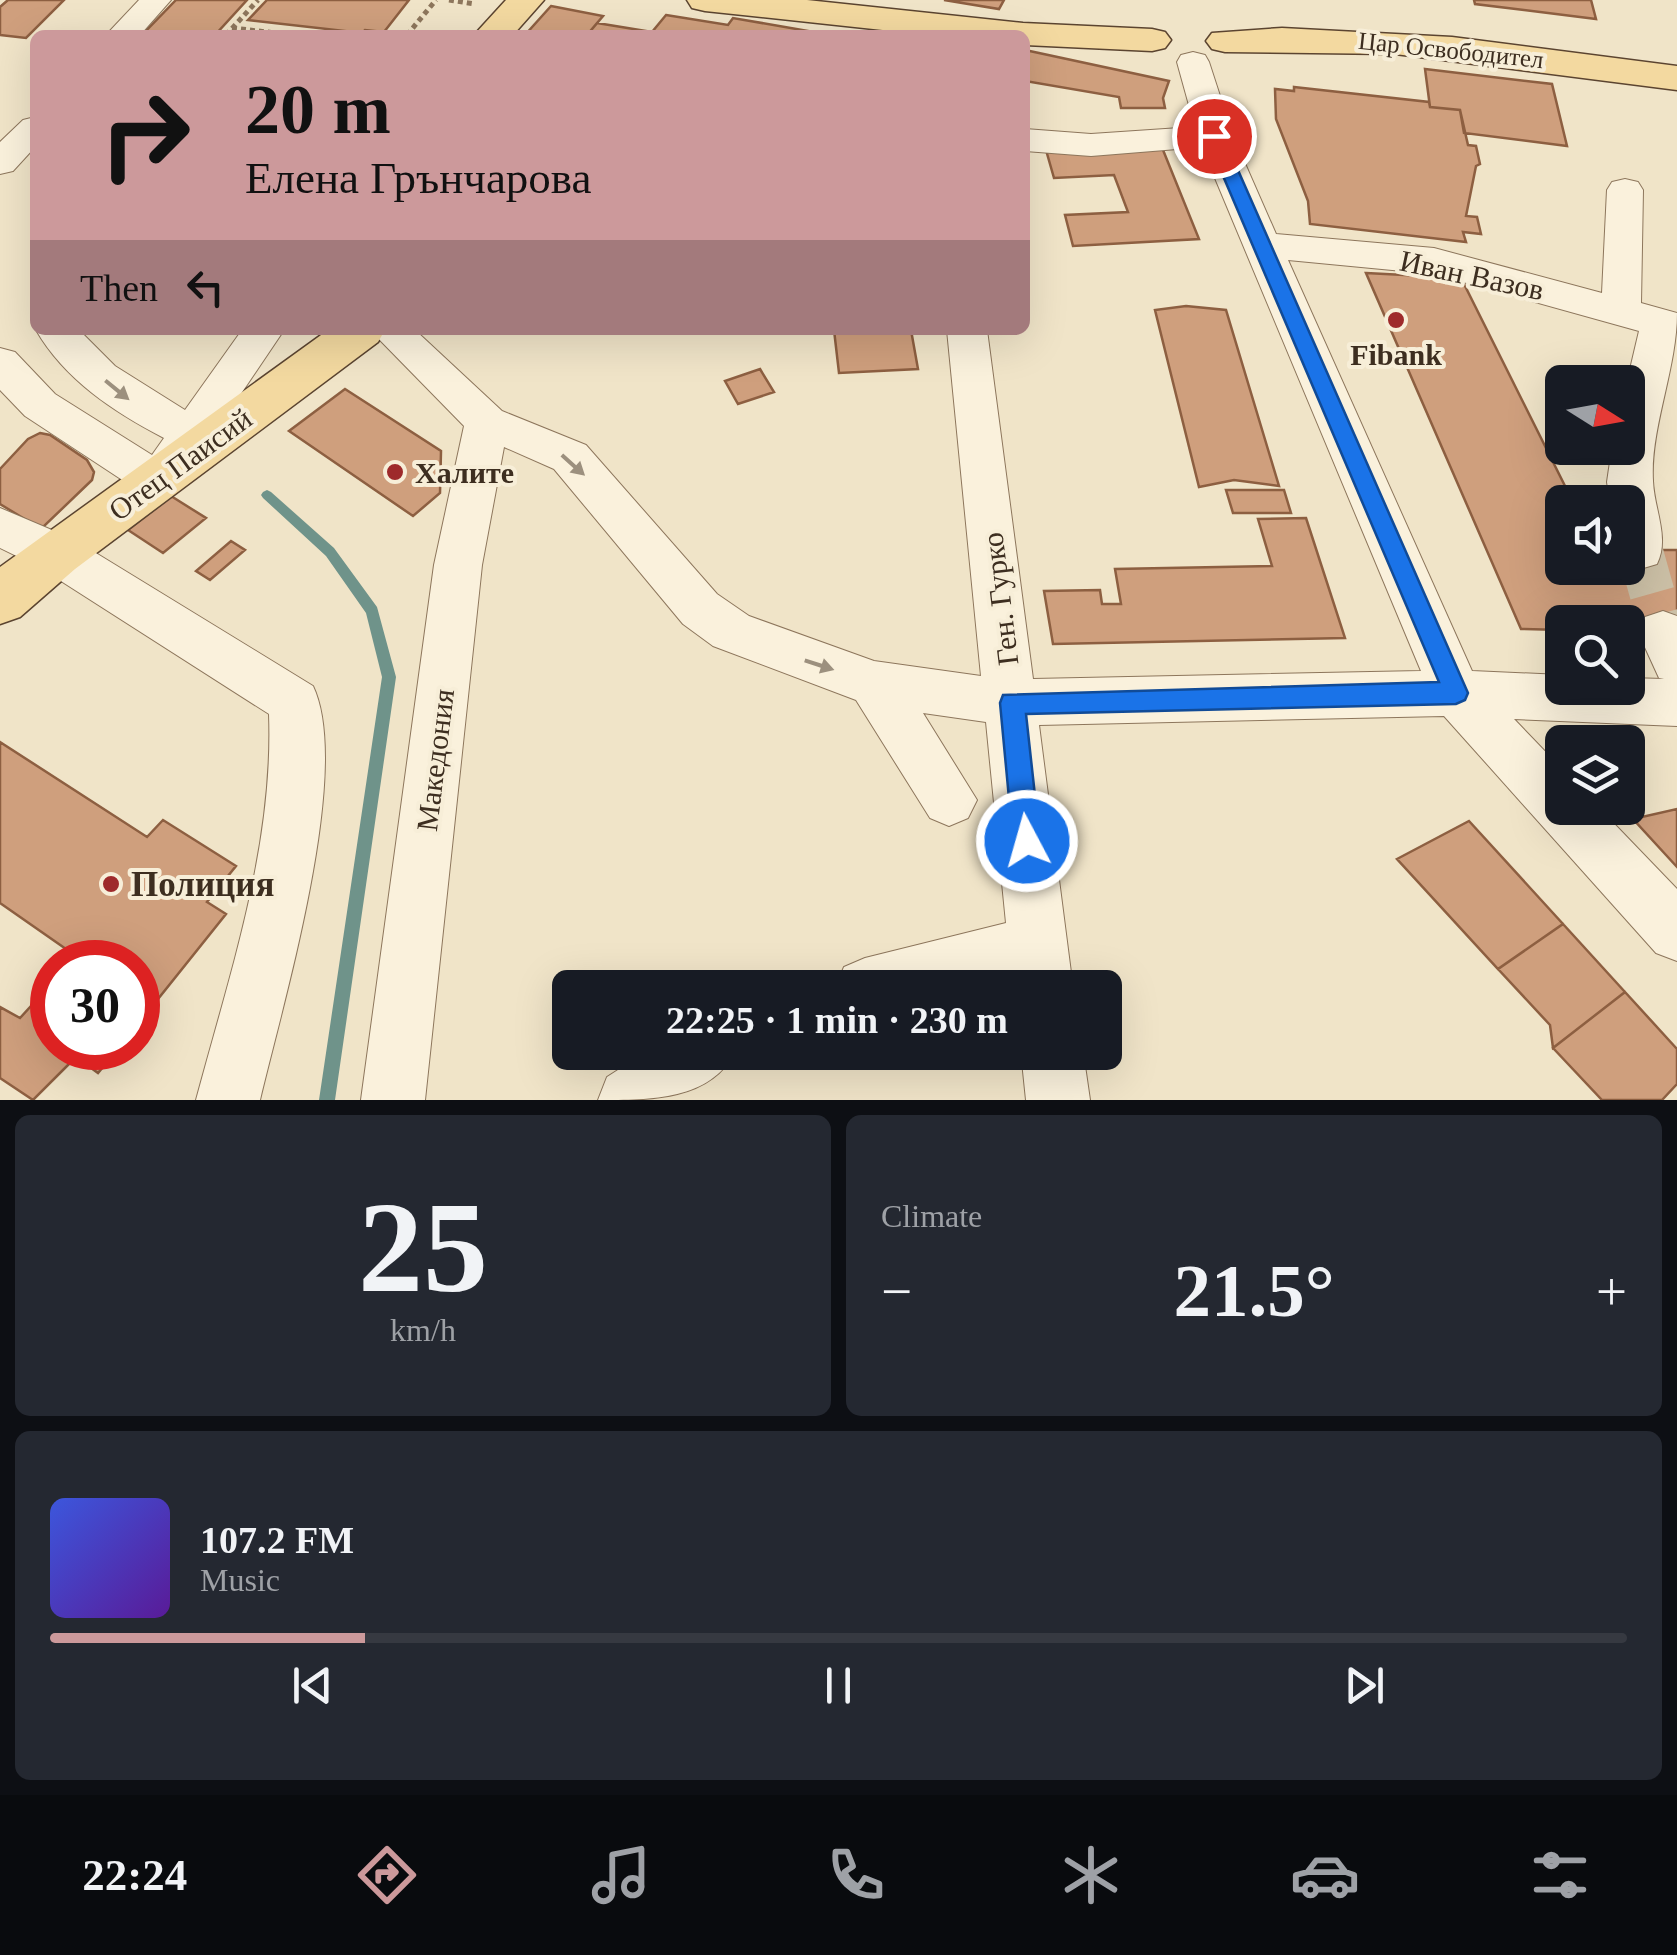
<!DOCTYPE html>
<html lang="en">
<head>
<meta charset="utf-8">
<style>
  body { margin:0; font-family:Georgia,serif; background:#242831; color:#f1f3f6; height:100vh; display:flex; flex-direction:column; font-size:38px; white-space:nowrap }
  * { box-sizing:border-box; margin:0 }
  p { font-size:32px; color:#9ea1a6 }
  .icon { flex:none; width:55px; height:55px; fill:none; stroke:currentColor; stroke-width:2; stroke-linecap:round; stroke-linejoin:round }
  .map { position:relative; height:1100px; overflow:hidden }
  .drawer { display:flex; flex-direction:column; gap:15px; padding:15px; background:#0d0f14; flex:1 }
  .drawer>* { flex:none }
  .hud { position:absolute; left:30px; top:30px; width:1000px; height:305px; border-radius:15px; box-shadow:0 10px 40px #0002; background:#cc999b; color:#111; overflow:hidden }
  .needle { width:65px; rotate:101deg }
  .controls { position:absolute; left:1545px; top:365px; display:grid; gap:20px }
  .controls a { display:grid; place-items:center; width:100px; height:100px; border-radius:15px; background:#171b24; box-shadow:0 10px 40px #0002; font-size:50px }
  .speed { position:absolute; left:30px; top:940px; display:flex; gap:20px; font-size:50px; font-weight:700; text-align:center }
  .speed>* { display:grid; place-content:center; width:130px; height:130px; border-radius:50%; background:#171b24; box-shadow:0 10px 40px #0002; line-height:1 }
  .speed .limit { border:15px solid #d22; background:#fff; color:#111 }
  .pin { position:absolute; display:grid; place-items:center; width:85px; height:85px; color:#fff; margin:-42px; border:5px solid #fff; border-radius:50%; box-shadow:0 2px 10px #0007 }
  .me { position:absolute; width:110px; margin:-55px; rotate:354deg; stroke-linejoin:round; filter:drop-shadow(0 0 8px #0008) }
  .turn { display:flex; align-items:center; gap:35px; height:210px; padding:0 50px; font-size:45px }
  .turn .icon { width:130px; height:130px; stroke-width:2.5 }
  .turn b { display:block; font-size:70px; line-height:85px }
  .then { display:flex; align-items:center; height:95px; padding:0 50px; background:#0003; gap:20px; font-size:38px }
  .big { font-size:75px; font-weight:700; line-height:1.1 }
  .drawer .card { flex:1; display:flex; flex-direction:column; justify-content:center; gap:15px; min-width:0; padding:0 35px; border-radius:15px; background:#242831 }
  .drawer .dial { align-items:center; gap:0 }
  .dial b { font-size:130px; line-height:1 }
  .song { display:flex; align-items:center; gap:30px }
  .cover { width:120px; height:120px; border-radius:15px; background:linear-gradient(135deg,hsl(230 70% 55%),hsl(270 70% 35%)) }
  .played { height:10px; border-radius:5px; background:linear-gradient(90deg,#cc999b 20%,#363941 20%) }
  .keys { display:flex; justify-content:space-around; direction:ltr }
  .heat { display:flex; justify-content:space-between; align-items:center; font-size:55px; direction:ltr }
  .drawer .tiles { flex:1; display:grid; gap:15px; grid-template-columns:1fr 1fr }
  .card:last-child { grid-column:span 2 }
  .trip { position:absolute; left:552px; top:970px; width:570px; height:100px; border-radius:15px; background:#171b24; box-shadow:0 10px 40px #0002; font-weight:700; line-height:100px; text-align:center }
  .menu { display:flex; height:160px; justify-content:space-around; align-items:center; background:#090b0e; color:#9ea1a6 }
  .menu .icon { width:70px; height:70px }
  .menu .selected { color:#cc999b }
  .menu b { font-size:45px; color:#f1f3f6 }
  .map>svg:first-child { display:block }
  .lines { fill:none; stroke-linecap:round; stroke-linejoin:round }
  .stream { fill:#6f938a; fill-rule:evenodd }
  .building { fill:#cf9f7d; stroke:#8d5f41; stroke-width:2.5 }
  .minor-tunnel { stroke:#ccc0a6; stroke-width:45; stroke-dasharray:45 22; stroke-linecap:butt }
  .minor-casing { stroke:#8d765c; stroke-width:2 }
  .major-casing { stroke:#5b4430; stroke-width:3 }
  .path { stroke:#8d765c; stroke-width:5; stroke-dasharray:5 4; stroke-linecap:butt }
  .minor { fill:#faf1dc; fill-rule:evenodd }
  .major { fill:#f3d9a0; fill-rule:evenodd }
  .oneway { fill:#9c907e }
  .route { fill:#1a73e8; stroke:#114b97; stroke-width:2.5 }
  .poi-dot { fill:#9e2a2b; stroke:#f7eed8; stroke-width:4 }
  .labels { text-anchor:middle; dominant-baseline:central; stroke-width:8; stroke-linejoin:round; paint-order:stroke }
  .far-street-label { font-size:25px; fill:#3d2e20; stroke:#f7eed8 }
  .street-label { font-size:30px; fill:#3d2e20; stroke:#f7eed8 }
  .poi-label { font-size:30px; font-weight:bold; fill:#3d2e20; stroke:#f7eed8 }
  .near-poi-label { font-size:35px; font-weight:bold; fill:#3d2e20; stroke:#f7eed8; text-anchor:start }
</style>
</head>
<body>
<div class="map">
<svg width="1677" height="1100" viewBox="0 0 1677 1100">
  <rect width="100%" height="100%" fill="#f0e4c8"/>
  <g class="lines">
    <path class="stream" d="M267 490 271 492 334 548 377 607 396 677 335 1100H319L382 677 366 613 326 556 263 498 261 495 263 492Z"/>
  </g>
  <path class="building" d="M8 0H64L26 38 0 35V7Z
    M176 0H247L215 35H142Z
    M267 0H409L384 32 365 30 362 33 248 20Z
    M944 0H1004L999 9Z
    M1474 0H1591L1596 19 1475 4Z
    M551 6 603 16 587 35H525Z
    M666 15 728 25 733 18 831 35 652 32Z
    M597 23 652 32 662 34 587 35Z
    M1025 50 1169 81 1163 98 1165 108H1121L1119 97 1025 81Z
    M1425 69 1552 84 1567 146 1464 133 1460 110 1430 107Z
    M1294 87 1429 102 1430 107 1460 110 1468 145 1476 146 1480 164 1476 166 1466 216 1477 217 1481 234 1463 232 1466 242 1310 224 1308 201 1276 119 1275 89 1294 91Z
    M1161 145 1199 239 1073 246 1065 215 1128 212 1114 175 1054 178 1046 150Z
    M1366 273 1461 278 1573 502H1562V568H1628V550H1677V632L1628 631V622H1562V630L1521 629Z
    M1186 306 1226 310 1279 486 1234 480 1199 487 1155 310Z
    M834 330H911L918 369 839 373Z
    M760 369 774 392 738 404 725 381Z
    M345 389 441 451 440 493 413 516 289 431Z
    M40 433 50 435 87 460 94 472 92 480 41 529 0 504V469L28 439Z
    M1226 490H1284L1291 513H1233Z
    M171 496 206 518 163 553 128 530Z
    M1306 518 1345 638 1053 644 1044 591 1100 590 1102 604H1121L1115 569 1272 566 1258 519Z
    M231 541 245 550 210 580 196 571Z
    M0 742 147 837 163 820 236 866 207 902 226 914 138 1024V962H71L76 956 0 903Z
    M1677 809V867L1633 819Z
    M1469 821 1563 924 1498 969 1397 859Z
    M1563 924 1625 992 1553 1048 1550 1025 1498 969Z
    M52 983V1048H119L98 1073 76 1057 33 1100 0 1078V1007L20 1018Z
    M1625 992 1677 1049V1084L1662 1100H1602L1553 1048Z"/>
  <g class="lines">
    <path class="minor-tunnel" d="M1640 550 1663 632"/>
    <g class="minor-casing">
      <path id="minor" d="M139 0H171L140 35H106Z
        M1193 52 1205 55 1209 62 1233 136 1276 234 1434 248 1602 293 1607 190 1612 182 1625 179 1638 182 1643 190 1641 303 1677 313C1677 369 1650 428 1653 481 1654 509 1670 538 1657 564L1640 569 1628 565V502H1610L1607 482 1612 448H1628L1627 382 1639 331 1434 274 1288 260 1472 671 1562 675V688H1628V678L1664 679 1659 678 1638 632 1645 617 1663 611 1677 616V726L1514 719 1562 769V808H1599L1677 889V961L1656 953 1444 716 1039 725 1073 988H1013L1012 981 987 988H835L844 967 865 958 1006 923 986 722 923 713 977 800 968 818 949 826 930 818 856 700 713 646 683 624 554 469 504 447 482 565 425 1100H361L434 565 464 426 370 330H415L502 411 586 445 717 594 749 616 874 661 981 676 947 330H987L1033 679 1421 671 1202 147 1091 156 1025 151V129L1091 134 1195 127 1177 62 1181 55Z
        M35 117V147L13 171 0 174V142L23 120Z
        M36 330H79L115 366 185 410 242 330H284L174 493 158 499 142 493 25 416 0 390V348L15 352 55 394 152 455 164 438C114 412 65 380 36 330Z
        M0 508 73 539 313 686C353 770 282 1006 260 1100H196C230 973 274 846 269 714L39 567 0 548Z
        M646 1052H735C710 1100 652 1100 598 1100L607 1077Z
        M1021 1052H1083L1090 1100H1026Z"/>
    </g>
    <g class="major-casing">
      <path id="major" d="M506 0H544L513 35H474Z
        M687 0H807L1023 23 1152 29 1165 32 1171 40 1165 48 1152 51 1025 45V35H929L705 11 692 8Z
        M1282 28 1452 37 1677 66V90L1395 54 1225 52 1212 49 1206 41 1212 33Z
        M328 330H385L378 342 75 569 20 617 0 624V567Z"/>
    </g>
    <path class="path" d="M449 0 475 4
      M232 28 293 35
      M226 35 258 0
      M407 35 436 0"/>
    <use href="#minor" class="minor"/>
    <use href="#major" class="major"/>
  </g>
  <defs><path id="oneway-solid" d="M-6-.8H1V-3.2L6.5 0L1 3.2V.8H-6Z" transform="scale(2.5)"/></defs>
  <g class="oneway">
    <use href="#oneway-solid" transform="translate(117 390) rotate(39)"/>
    <use href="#oneway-solid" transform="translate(573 465) rotate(42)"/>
    <use href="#oneway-solid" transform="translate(819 665) rotate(18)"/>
  </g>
  <path class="route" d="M1209 133 1223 136 1468 693 1465 700 1456 704 1026 714 1040 841 1036 850 1027 854 1017 850 1013 841 1000 703 1003 695 1439 682 1206 136Z"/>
  <g class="poi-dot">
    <circle cx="1396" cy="320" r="10"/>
    <circle cx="395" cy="472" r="10"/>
    <circle cx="111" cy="884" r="10"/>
  </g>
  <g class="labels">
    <g class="far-street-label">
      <text transform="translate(1451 50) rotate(6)">Цар Освободител</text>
    </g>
    <g class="street-label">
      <text transform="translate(1472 275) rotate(12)">Иван Вазов</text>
      <text transform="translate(180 464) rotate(-36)">Отец Паисий</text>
      <text transform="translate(1000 599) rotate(-97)">Ген. Гурко</text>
      <text transform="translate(435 760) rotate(-83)">Македония</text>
    </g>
    <g class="poi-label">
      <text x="1396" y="354">Fibank</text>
      <text x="415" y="472" text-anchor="start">Халите</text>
    </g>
    <g class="near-poi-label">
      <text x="131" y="884">Полиция</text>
    </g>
  </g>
</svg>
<div class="controls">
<a><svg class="needle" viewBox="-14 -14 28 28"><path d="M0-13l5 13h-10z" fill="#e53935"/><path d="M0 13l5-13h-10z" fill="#9ea1a6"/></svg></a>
<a><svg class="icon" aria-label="sound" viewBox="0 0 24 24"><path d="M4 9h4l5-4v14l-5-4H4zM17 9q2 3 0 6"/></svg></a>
<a><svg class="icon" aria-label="search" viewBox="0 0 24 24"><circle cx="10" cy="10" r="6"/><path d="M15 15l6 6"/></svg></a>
<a><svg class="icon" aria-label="layers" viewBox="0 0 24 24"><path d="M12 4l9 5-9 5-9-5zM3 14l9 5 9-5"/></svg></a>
</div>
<div class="speed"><div class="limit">30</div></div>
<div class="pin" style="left:1214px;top:136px;background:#d93025"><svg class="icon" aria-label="arrive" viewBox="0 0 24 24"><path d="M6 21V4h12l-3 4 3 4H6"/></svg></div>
<svg class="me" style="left:1027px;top:841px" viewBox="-20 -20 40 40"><circle r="17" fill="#1a73e8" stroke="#fff" stroke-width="3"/><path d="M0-11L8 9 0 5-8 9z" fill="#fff"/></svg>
<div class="trip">22:25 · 1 min · 230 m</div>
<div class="hud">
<div class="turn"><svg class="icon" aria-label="right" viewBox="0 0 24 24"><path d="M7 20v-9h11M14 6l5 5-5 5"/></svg><div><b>20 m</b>Елена Грънчарова</div></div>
<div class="then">Then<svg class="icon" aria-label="left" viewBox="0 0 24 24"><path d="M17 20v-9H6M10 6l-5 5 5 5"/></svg></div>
</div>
</div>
<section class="drawer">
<div class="tiles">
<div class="card dial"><b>25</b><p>km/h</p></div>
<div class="card"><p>Climate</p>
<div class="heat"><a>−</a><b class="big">21.5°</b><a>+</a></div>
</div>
<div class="card">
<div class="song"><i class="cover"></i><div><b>107.2 FM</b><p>Music</p></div></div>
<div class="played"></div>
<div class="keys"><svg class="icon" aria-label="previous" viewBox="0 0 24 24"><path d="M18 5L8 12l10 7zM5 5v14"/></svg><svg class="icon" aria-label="pause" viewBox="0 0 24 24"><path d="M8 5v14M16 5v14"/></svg><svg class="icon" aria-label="next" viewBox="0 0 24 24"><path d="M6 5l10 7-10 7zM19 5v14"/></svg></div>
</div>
</div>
</section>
<nav class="menu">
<b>22:24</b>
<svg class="icon selected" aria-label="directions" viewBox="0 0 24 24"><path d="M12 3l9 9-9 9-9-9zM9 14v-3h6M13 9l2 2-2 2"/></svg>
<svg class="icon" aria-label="music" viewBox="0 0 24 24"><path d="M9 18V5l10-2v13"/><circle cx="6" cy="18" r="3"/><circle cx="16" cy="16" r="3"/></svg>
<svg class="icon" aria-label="phone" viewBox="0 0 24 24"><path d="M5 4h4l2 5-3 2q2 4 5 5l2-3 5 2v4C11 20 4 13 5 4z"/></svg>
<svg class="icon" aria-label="climate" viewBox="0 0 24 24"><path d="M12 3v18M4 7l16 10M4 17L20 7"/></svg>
<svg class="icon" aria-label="car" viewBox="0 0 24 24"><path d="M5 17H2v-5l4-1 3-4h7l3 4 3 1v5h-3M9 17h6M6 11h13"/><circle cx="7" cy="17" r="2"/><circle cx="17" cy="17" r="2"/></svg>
<svg class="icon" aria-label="filters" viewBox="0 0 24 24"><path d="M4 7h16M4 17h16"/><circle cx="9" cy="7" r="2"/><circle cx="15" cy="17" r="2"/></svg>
</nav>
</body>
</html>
